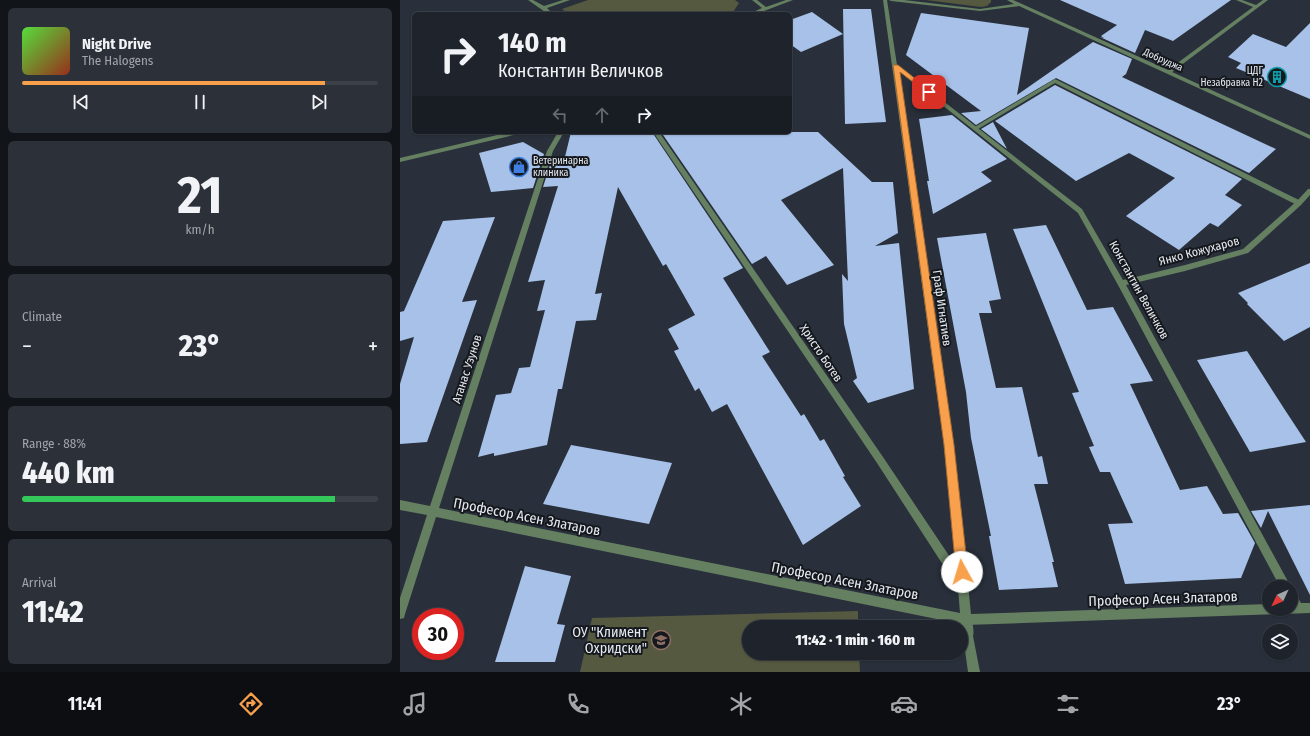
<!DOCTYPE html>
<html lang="en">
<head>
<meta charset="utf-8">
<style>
  body { margin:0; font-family:"Fira Sans Condensed",sans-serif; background:#2c3038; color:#f1f3f6; height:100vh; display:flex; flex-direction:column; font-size:15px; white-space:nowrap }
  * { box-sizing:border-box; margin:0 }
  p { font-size:13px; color:#a1a4a9 }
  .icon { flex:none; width:22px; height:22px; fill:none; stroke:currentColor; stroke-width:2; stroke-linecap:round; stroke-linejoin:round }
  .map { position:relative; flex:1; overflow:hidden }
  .side { display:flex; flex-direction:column; gap:8px; padding:8px; background:#111418; width:400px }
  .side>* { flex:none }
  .banner { position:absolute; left:12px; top:12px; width:380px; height:122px; border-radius:6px; box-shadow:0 1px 3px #0004,0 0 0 1px #3c4148; background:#1f242c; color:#f1f3f6; overflow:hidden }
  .needle { width:26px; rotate:226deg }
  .controls { position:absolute; left:862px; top:580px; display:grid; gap:8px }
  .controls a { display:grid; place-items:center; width:36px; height:36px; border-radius:50%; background:#1f242c; box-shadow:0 1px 3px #0004,0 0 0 1px #3c4148; font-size:20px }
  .speed { position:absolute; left:12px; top:608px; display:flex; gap:8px; font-size:20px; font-weight:700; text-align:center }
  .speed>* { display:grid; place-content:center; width:52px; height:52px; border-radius:50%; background:#1f242c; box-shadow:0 1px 3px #0004,0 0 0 1px #3c4148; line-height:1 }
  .speed .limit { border:6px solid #d22; background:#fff; color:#111 }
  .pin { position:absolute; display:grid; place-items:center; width:34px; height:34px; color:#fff; margin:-17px; border-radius:8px; box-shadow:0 2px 6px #0006 }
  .me { position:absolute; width:44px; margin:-22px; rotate:354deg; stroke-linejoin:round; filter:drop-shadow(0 0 3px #0008) }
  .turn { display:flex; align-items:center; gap:14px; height:84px; padding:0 20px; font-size:18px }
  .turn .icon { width:52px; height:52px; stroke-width:2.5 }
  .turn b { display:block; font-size:28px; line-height:34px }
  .lanes { display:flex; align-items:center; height:38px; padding:0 20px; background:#0003; justify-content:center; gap:20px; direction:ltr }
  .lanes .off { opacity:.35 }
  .big { font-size:30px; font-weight:800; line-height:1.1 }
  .side .tile { flex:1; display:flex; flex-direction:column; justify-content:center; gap:6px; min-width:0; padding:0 14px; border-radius:6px; background:#2c3038 }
  .side .dial { align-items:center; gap:0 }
  .dial b { font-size:52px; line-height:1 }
  .song { display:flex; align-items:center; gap:12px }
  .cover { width:48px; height:48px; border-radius:6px; background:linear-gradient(135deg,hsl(110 70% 55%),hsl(10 70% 35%)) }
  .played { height:4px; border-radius:2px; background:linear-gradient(90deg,#f9a04c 85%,#3c4148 85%) }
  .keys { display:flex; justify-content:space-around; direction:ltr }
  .heat { display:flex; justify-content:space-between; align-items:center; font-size:22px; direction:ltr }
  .charge { height:6px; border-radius:3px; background:linear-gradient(90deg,#34c759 88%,#3c4148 0) }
  .trip { position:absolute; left:342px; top:620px; width:226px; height:40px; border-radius:20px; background:#1f242c; box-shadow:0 1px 3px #0004,0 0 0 1px #3c4148; font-weight:800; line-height:40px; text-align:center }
  .dock { display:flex; height:64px; justify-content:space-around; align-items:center; background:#0c0e12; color:#a1a4a9 }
  .dock .icon { width:28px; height:28px }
  .dock .selected { color:#f9a04c }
  .dock b { font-size:18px; color:#f1f3f6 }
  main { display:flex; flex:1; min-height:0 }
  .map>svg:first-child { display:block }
  .green { fill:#55593f }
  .building { fill:#a7c1e8 }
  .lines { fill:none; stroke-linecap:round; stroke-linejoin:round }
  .service { fill:#657f61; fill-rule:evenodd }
  .pedestrian { fill:#657f61; fill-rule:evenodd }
  .minor { fill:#657f61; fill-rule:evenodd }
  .route { fill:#f9a04c; stroke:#a26831 }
  .labels { text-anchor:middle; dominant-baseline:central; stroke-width:4; stroke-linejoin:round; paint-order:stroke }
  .far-street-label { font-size:10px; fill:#e6ebf2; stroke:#15181d }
  .far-poi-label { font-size:10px; fill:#e6ebf2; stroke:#15181d; text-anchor:end }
  .street-label { font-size:12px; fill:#e6ebf2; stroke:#15181d }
  .near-street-label { font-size:14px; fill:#e6ebf2; stroke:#15181d }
  .near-poi-label { font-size:14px; fill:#e6ebf2; stroke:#15181d; text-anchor:end }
</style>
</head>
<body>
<main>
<section class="side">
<div class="tile">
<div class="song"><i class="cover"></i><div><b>Night Drive</b><p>The Halogens</p></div></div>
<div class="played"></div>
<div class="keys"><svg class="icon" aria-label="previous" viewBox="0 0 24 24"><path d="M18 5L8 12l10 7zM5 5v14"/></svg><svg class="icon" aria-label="pause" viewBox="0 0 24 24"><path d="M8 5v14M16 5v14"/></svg><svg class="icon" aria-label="next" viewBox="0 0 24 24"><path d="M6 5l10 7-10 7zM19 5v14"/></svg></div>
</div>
<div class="tile dial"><b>21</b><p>km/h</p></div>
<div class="tile"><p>Climate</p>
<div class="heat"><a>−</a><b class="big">23°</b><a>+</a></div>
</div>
<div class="tile"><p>Range · 88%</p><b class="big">440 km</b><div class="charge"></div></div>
<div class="tile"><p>Arrival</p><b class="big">11:42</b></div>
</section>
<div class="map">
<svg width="910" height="672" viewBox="0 0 910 672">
  <rect width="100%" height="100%" fill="#29303b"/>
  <path class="green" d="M188 0H335L339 3 333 12 328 14H168L162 9Z
    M526 0H591V2L587 6 581 7Z
    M458 611V627H349V653H459L460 672H180L192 618Z"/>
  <path class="building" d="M660 0H831L773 41 745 30 735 53 700 37 704 38 701 36 717 25Z
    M443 9H471L486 122 445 124Z
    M412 12 443 34 401 52 390 44V20Z
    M521 13 629 28 617 95 693 42 732 59 726 74 722 77 876 149 849 173 656 78 576 125 561 113 581 111 506 55Z
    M910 23V99L836 68 841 63 828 57 853 34 886 47Z
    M655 85 842 179 825 195 842 205 818 227 810 223 779 250 726 216 775 178 729 153 676 181 595 121Z
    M552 115 607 159 581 172 592 181 533 214 527 181H529L519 119Z
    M593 122 607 149 581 129Z
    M171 132H252L343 268 323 278 370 352 362 356 401 416 404 414 420 441 424 439 445 476 443 477 461 506 403 545 327 404 312 412 299 388 295 391 274 351 279 349 268 329 295 315 266 264 263 266 218 187 195 294 202 293 196 320 176 321 162 389H158L147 445 94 456V453L78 457 96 395 111 393 119 368 130 367 145 310 137 311 145 280 128 282 158 186 143 187 152 159 163 165Z
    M261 132H418L472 182H493L498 233 475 246 499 243 514 389 468 403 453 381 457 378 444 324 442 274 448 281 443 168 381 200 434 265 387 285 366 256 352 264Z
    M123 142 144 154 133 188 91 192 79 153Z
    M95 217 62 302 77 300 27 442 0 444V384L14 337 0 341V312L4 311 43 221Z
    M646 225 687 310 713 307 753 381 730 384 780 490 807 486 823 514 838 513 855 543 841 578 725 584 708 524 733 523 710 472H700L689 447 694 446 672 393 679 392 613 229Z
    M586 233 601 299 589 301 592 313H579L596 388 622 387 638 457 642 456 648 484H634L654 562H652L658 587 599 590 589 536H591L571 438 566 392 537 238Z
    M910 263V327L884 341 847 304 848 303 838 293Z
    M847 351 885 410 906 442 850 452 797 360Z
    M171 445 272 463 249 524 143 504Z
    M910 505V595L868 511 861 528 851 511Z
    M125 566 171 576 157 624 165 625 155 662H95Z"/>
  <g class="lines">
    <path class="service" d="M655 79 901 201 902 203 899 205H897L655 83 578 129 576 130 573 128Z"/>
    <path class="pedestrian" d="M566 615 570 616C573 623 575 633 572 640L568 641 564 640C561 633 559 623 562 616Z"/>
    <path class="minor" d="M128 0H133L144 6 163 0H170L147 8 153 14H148Z
      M352 0H357L366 7 386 0H393L356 14H349L362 8Z
      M483 0H487L497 65 682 209 723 280 785 265 843 249 897 201 908 189H910V195L901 205 848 253 785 271 726 285 891 587H880L718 285 678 213 498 70 554 445 571 614 869 604V609H891V592L895 593 901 603H910V613L566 625 36 517 5 614 4 618 0 619V598L27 515 0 510V500L30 506 147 151 158 132H164L153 151 39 508 560 613 558 588 477 463 253 132H259L483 457 556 566 544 445Z
      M489 0H504L580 9 614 4 607 0H613L768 70 853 7 836 0H842L856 5 863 0H868L772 72 910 135V139L619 6 580 11 491 1Z
      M110 132H121L118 134 0 162V158Z
      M568 631 572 632 573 636 580 672H568L563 636 564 632Z"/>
  </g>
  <path class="route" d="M493 65H498L532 92 527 93 500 72 554 445 568 572 566 576 562 578 558 576 556 572 544 445Z"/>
  <defs>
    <g id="building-ring" transform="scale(1)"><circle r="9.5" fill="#15181d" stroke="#0f9aa8" stroke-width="1.5"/><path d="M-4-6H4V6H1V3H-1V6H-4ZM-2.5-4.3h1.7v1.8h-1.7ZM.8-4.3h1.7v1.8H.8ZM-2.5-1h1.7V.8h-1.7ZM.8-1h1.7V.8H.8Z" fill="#0f9aa8"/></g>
    <g id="shop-ring" transform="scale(1)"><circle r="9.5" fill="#15181d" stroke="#3f7fe0" stroke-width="1.5"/><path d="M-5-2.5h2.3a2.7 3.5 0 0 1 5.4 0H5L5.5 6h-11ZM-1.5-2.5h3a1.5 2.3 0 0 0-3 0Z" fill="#3f7fe0"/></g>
    <g id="school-ring" transform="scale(1)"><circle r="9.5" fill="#15181d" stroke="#8d6e63" stroke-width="1.5"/><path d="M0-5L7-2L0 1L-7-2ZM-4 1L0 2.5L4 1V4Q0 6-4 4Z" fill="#8d6e63"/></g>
  </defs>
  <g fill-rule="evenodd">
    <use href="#building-ring" x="877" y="77"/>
    <use href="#shop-ring" x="119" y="167"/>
    <use href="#school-ring" x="261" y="640"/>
  </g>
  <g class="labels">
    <g class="far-street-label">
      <text transform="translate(763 60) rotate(24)">Добруджа</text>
    </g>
    <g class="far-poi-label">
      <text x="863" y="71">ЦДГ<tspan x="863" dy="12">Незабравка Н2</tspan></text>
      <text x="133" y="161" text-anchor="start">Ветеринарна<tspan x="133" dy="12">клиника</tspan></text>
    </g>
    <g class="street-label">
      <text transform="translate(799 251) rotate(-15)">Янко Кожухаров</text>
      <text transform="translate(739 290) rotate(61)">Константин Величков</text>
      <text transform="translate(542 308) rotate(82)">Граф Игнатиев</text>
      <text transform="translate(421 353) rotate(56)">Христо Ботев</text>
      <text transform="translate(67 369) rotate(-72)">Атанас Узунов</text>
    </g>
    <g class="near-street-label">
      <text transform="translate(127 517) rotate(11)">Професор Асен Златаров</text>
      <text transform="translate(445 581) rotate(11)">Професор Асен Златаров</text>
      <text transform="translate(763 599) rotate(-2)">Професор Асен Златаров</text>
    </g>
    <g class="near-poi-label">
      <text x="247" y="632">ОУ "Климент<tspan x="247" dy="16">Охридски"</tspan></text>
    </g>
  </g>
</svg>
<div class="controls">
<a><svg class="needle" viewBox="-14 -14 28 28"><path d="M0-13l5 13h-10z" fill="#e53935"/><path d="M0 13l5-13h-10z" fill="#a1a4a9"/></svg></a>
<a><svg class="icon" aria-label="layers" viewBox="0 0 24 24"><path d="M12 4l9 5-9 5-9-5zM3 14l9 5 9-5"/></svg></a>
</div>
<div class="speed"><div class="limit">30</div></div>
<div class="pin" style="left:529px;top:92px;background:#d93025"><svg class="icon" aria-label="arrive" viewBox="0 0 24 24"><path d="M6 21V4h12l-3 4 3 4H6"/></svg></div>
<svg class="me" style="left:562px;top:572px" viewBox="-20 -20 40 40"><circle r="19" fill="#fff"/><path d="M0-13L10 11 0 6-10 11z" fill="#f9a04c"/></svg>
<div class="trip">11:42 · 1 min · 160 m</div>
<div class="banner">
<div class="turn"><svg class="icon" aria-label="right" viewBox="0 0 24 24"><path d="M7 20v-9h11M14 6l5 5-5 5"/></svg><div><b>140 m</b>Константин Величков</div></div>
<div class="lanes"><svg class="icon off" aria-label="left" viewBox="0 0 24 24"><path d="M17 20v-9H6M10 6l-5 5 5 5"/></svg><svg class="icon off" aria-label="ahead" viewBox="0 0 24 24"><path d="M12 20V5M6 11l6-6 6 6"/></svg><svg class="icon" aria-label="right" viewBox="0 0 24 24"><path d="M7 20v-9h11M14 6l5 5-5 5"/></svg></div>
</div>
</div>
</main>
<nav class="dock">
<b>11:41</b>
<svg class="icon selected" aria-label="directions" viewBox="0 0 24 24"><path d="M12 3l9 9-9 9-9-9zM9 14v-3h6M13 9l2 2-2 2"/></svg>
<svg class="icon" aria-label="music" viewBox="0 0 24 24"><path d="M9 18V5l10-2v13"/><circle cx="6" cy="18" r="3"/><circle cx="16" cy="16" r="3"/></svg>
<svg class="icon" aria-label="phone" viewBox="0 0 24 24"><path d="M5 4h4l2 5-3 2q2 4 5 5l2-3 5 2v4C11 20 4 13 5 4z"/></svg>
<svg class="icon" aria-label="climate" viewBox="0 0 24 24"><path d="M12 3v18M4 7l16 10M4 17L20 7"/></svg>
<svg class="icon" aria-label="car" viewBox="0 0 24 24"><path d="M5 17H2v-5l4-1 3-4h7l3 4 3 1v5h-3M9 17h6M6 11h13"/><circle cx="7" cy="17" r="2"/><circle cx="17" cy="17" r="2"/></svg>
<svg class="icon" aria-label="filters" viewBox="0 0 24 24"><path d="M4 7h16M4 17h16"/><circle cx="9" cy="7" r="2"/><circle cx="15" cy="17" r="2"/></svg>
<b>23°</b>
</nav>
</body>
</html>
